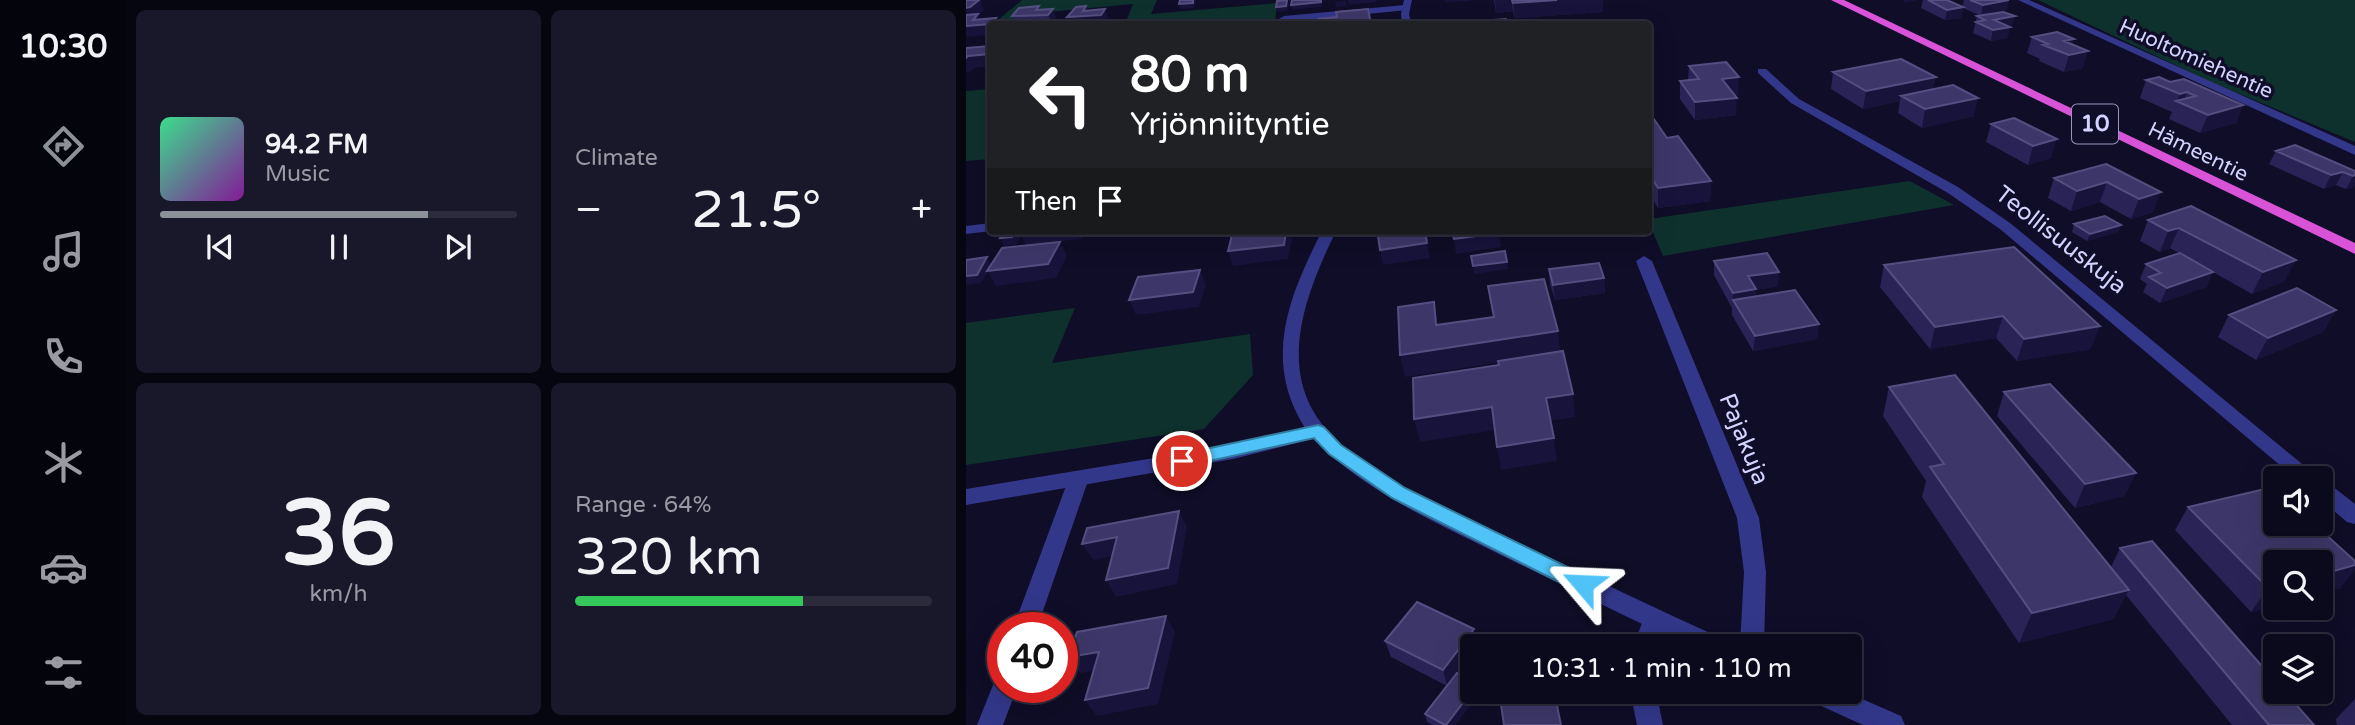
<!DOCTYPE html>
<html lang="en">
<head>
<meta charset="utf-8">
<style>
  body { margin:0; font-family:"Varela Round",sans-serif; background:#19182a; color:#f1f3f6; height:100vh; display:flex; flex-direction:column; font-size:26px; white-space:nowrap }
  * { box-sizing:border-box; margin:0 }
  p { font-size:23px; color:#9a9aa4 }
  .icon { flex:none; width:38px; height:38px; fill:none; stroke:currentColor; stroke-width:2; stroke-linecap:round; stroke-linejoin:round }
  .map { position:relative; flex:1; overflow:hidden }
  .details { display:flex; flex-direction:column; gap:10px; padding:10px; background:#060610; width:840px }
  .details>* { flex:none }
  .top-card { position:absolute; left:21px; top:21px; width:665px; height:214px; border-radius:7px; box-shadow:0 7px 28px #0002,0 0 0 2px #2b2b3b; background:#202124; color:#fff; overflow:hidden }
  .tools { position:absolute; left:1297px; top:466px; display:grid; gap:14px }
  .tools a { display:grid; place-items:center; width:70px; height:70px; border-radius:7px; background:#0b0a1d; box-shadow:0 7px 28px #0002,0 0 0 2px #2b2b3b; font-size:35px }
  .speed { position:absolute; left:21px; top:612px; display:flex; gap:14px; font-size:35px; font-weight:700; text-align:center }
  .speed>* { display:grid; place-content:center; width:91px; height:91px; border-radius:50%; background:#0b0a1d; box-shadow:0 7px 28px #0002,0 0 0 2px #2b2b3b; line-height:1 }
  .speed .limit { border:10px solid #d22; background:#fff; color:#111 }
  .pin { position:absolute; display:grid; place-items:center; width:60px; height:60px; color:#fff; margin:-30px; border:4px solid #fff; border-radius:50%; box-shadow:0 2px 7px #0007 }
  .me { position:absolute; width:77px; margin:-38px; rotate:296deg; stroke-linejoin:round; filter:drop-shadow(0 0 5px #0008) }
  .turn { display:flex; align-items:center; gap:24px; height:147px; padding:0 28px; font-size:32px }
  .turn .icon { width:91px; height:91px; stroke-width:2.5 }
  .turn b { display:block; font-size:49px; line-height:60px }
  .then { display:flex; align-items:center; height:66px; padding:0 28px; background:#0003; gap:14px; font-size:26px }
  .big { font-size:52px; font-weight:600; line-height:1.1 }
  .details .card { flex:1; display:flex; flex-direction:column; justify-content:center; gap:10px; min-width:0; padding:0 24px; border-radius:10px; background:#19182a }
  .details .dial { align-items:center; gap:0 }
  .dial b { font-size:91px; line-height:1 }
  .song { display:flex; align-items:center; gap:21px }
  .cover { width:84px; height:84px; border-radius:10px; background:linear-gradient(135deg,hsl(150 70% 55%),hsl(290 70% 35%)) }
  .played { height:7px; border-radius:4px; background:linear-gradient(90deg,#8c9099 75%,#2b2b3b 75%) }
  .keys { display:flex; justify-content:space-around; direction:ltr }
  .heat { display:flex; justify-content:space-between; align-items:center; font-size:38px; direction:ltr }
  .charge { height:10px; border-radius:5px; background:linear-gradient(90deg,#34c759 64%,#2b2b3b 0) }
  .details .tiles { flex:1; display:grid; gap:10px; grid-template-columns:repeat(2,1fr) }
  .trip { position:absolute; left:494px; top:634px; width:402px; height:70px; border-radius:7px; background:#0b0a1d; box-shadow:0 7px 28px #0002,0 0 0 2px #2b2b3b; font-weight:600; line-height:70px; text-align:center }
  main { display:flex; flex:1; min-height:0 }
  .dock { display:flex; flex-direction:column; width:126px; justify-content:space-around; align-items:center; background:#04040c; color:#9a9aa4 }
  .dock .icon { width:49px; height:49px }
  .dock .on { color:#8c9099 }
  .dock b { font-size:32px; color:#f1f3f6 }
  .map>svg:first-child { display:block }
  .green { fill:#0f312d }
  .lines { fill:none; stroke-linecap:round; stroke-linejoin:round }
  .minor { fill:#33378a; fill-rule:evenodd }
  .tertiary { fill:#33378a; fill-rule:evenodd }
  .trunk { fill:#d953d8; fill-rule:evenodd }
  .wall { fill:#2a2456 }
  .shaded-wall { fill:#17133b }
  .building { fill:#3c3768; stroke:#544f80; stroke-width:2 }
  .route { fill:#4fc3f7; stroke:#337fa1; stroke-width:2 }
  .labels { text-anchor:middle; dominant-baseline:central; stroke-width:7; stroke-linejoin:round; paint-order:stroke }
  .far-street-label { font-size:21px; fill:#d4d2ff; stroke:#0f0d27 }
  .shield { fill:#0f0d27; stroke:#9997be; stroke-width:2 }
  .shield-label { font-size:23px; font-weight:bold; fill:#d4d2ff }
  .street-label { font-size:24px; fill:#d4d2ff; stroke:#0f0d27 }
</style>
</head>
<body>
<main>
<nav class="dock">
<b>10:30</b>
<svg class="icon on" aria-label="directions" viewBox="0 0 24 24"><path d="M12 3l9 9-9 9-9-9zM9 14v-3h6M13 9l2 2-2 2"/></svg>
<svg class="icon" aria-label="music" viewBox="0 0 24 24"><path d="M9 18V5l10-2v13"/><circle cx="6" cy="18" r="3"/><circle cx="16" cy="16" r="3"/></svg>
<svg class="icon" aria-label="phone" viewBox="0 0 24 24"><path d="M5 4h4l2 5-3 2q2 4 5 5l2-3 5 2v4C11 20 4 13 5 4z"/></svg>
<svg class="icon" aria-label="climate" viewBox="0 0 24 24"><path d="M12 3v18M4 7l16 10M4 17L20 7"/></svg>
<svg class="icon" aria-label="car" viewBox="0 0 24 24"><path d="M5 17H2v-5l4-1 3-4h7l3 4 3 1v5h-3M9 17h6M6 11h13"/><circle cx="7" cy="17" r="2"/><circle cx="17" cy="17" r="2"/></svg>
<svg class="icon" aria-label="filters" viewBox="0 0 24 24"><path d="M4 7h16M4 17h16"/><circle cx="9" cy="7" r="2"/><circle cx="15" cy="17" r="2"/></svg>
</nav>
<section class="details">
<div class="tiles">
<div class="card">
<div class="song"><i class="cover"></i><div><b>94.2 FM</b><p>Music</p></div></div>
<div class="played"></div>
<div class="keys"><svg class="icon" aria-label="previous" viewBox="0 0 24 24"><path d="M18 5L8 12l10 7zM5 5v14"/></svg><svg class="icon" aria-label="pause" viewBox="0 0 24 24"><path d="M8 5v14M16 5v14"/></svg><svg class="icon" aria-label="next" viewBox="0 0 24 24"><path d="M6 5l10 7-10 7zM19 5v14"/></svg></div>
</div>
<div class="card"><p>Climate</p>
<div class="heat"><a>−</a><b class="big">21.5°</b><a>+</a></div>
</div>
<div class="card dial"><b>36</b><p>km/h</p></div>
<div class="card"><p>Range · 64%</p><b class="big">320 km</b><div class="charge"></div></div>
</div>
</section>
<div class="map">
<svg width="1389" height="725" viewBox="0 0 1389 725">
  <rect width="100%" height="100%" fill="#0f0d27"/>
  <path class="green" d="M56 0H191L185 14 311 3 309 24H159L167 4 61 14 54 19 32 20Z
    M1072 0H1389V142L1245 82Z
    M24 89V159L0 161V91Z
    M944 181 988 205 697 256 683 223V219Z
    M109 308 86 363 284 334 287 375 238 429 0 465V323Z"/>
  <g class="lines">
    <path class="minor" d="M1052 0H1063L1389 146V155Z
      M439 5 442 6V10L318 22 313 19 318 16Z
      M792 69H800L833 99 992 187 1044 223 1353 478H1329L1034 229 982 193 825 103 792 73Z
      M24 223 25 231 0 234V226Z
      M678 256 686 261 793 518 800 572 798 646H774L778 572 771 518 670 261Z
      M113 471 120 473 123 478 71 628H47L103 478 106 473Z
      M1354 480 1361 482 1389 504V524L1381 522 1354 499Z
      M688 610 696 613 700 620 691 646H667L680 613Z
      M37 677V688H51L37 725H11L29 680Z
      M664 691H690L697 725H671Z"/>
    <path class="tertiary" d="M438 0H446L443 14 445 24H436L435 14Z
      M356 231H370C345 283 315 352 346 409 382 474 501 519 567 550 630 579 692 610 755 638L758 646H721C663 618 605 589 547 561 477 526 403 495 347 439L267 459 0 505V489L267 445 339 428C296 360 323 296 356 231Z
      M836 691H878L935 716 939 725H897L840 699Z"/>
    <path class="trunk" d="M865 0H878L1389 243V254Z"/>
  </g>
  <path class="wall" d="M528 0H637V12L549 18 547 11 530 13Z
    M957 0H982L996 7 998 0H1042L1041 11 1019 15 1046 27H1044L1041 38 1025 41 1007 33 1011 16H1015L997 8 995 18 979 20 955 8Z
    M73 6 74 10 91 19 88 24H50L46 16Z
    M1066 37 1107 45 1117 68 1098 72 1073 61 1074 59 1061 53Z
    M723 66 772 95H769L770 115 729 120 714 99V81L722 80Z
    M867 72 967 89 1008 116 956 128 932 113 934 101 897 109 865 89Z
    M1180 80 1204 82 1277 105 1270 123 1234 133 1203 119 1206 112 1174 98Z
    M682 115 701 138 745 181 744 201 692 208 682 192Z
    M1048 118 1085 158 1062 165 1020 142 1025 124Z
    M1310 151 1389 171 1388 187 1380 189 1370 185 1358 189 1303 164Z
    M1140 164 1187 212 1165 219 1134 202 1105 211 1082 198 1088 178Z
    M1225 206 1319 281 1286 294 1247 272 1240 287 1194 303 1177 292 1181 284 1174 279 1180 264 1213 253 1204 248 1194 252 1174 241 1182 220Z
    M1108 224 1155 225 1152 232 1121 241 1106 232Z
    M748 261 812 286 790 290 789 296 853 324 851 339 787 351 766 315V308L748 275Z
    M918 265 1125 349 1051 361 1030 338 964 349 914 287Z
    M583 269 638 278 639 293 589 300 584 284Z
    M1370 310 1357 332 1290 360 1252 337 1263 315Z
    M923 387 1145 567 1154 548 1348 725H1266L1160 595 1147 619 1053 643 956 497 960 481 917 416Z
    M1038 392 1170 473 1158 496 1109 508 1031 416Z
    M1307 487 1309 489V523H1347L1389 561V569L1374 588 1354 593V562H1309V606L1285 612 1209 530 1222 507Z
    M419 641 512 645 491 673 514 692 489 725H467L461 722 459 714 481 686 425 657Z
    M1389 699V725H1371L1370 719Z"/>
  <path class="shaded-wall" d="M14 0 18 10 12 15 17 24 30 18 33 24H24V35L0 37V8Z
    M227 0H230V1L228 8 214 9 213 4Z
    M321 0 323 5 321 11 311 12 310 7Z
    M356 0V7L326 10 325 5Z
    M382 0H410L411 2 383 5Z
    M479 0H504V1L479 2Z
    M529 0H545L547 11 530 13Z
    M591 0H637V12L549 18 547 3Z
    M938 0H953L938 3Z
    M1043 0 1041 11 1015 16 1017 5Z
    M380 1 381 6 370 7 369 2Z
    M120 6 124 16 139 9 143 20 140 24H104L101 17 117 11Z
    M997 7 995 18 979 20 981 10Z
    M87 9 91 19 88 24H86L82 15Z
    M1049 16 1046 27H1044L1041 38 1025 41 1028 20Z
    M1108 39 1103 55 1122 51 1117 68 1098 72 1103 55 1098 41Z
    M24 54V66L8 68 4 72H0V58L2 56Z
    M773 77 772 95 755 96 756 79Z
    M970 77 966 94 935 96 934 101 897 109 900 91Z
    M1221 92 1217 104 1211 101 1214 94Z
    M771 98 770 115 729 120V102Z
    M1012 98 1008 116 956 128 959 109Z
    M1277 105 1270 123 1234 133 1242 115Z
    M1091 139 1085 158 1062 165 1067 146Z
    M1377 172 1370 185 1358 189 1365 175Z
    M1389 175V185L1388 187 1380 189 1387 176Z
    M745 181 744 201 692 208V188Z
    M1141 182 1134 202 1105 211 1111 191Z
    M1195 192 1187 212 1165 219 1173 199Z
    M1155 225 1152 232 1121 241 1124 234Z
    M1213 228 1204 248 1194 252 1202 231Z
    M50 231H52L55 237 50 244 38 246 34 238Z
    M52 231H119L115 239 60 245Z
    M177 231H193L178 233Z
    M320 231H323L326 239 322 259 267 266 262 251Z
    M459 231 464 258 417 265 414 250Z
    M582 231H606L582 234Z
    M533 233 535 247 490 254 488 239Z
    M94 242 101 256 90 278 30 286 22 272 15 283 0 285V276L21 257 26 265Z
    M1330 260 1319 281 1286 294 1297 272Z
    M541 262 542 269 508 274 507 266Z
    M234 270 240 285 233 307 170 315 163 300Z
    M813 272 812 286 790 290 789 304 767 300 766 308 767 293 782 276Z
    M1247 272 1240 287 1194 303 1201 288Z
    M638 278 639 293 589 300 587 285Z
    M468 302 472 324 474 348 470 325Z
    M1370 310 1357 332 1290 360 1302 338Z
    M1037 316 1030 338 964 349 969 327Z
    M853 324 851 339 787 351 789 336Z
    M1134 326 1125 349 1051 361 1058 339Z
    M592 331 594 353 439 377 434 355Z
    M607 394 609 417 582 421 580 398Z
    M526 407 530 430 454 442 448 419Z
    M588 438 591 461 535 470 531 447Z
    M1170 473 1158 496 1109 508 1119 484Z
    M213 511 221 527 211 584 150 597 140 580Z
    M151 537 161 553 127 560 116 544Z
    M1389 565V569L1374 588 1354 593V575Z
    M1309 587V606L1285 612 1302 588Z
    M1163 590 1147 619 1053 643 1066 613Z
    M200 616 209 632 192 704 131 716 119 700Z
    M508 629 512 645 506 646V653L481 686 477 670Z
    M133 652 145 668 114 673 102 657Z
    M506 691 514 692 489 725H480Z"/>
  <path class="building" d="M0 0H13L4 7 0 8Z
    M214 0H227V3L213 4Z
    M321 0 320 6 310 7 311 1Z
    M326 0H355V2L325 5Z
    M546 0H591L547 3Z
    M962 0H981L997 7 981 10Z
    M1004 0H1043L1017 5Z
    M73 6 70 10 87 9 82 15 46 16 53 8Z
    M120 6 117 11 139 9 135 15 101 17 110 7Z
    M402 9 405 24H353L352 19 371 17 370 12Z
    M1037 12 1049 16 1028 20 1044 27 1027 30 1010 22 1019 20 1011 16Z
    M12 14 7 20 30 18 25 24 0 26V15Z
    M540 19 542 24H500V22Z
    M1091 32 1108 39 1098 41 1122 51 1103 55 1077 45 1082 44 1066 37Z
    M24 46V54L2 56 0 58V48Z
    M935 59 970 77 900 91 867 72Z
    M760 62 773 77 756 79 771 98 729 102 714 81 733 79 723 66Z
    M1193 77 1204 82 1218 79 1277 105 1242 115 1210 101 1230 96 1221 92 1214 94 1180 80Z
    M987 85 1012 98 959 109 935 96Z
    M682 115H685L701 138 712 136 745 181 692 188 682 172Z
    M1048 118 1091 139 1067 146 1025 124Z
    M1329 145 1389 171V175L1387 176 1377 172 1365 175 1310 151Z
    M1140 164 1195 192 1173 199 1141 182 1111 191 1088 178Z
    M1225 206 1330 260 1297 272 1213 228 1202 231 1182 220Z
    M1139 216 1155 225 1124 234 1108 224Z
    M38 231H50L46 237 34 238Z
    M267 231H320L318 245 262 251Z
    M450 231H459L461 243 414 250 412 236Z
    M486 231H533V233L488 239Z
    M94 242 82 264 21 271 36 248Z
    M1048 247 1134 326 1058 339 1037 316 969 327 918 265Z
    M539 251 541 262 507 266 505 256Z
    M801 253 813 272 782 276 790 289 767 293 748 261Z
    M1214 253 1247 272 1201 288 1183 277 1195 273 1180 264Z
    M21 257 11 275 0 276V260Z
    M633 263 638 278 587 285 583 269Z
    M234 270 227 292 163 300 172 277Z
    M578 279 592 331 434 355 432 307 468 302 470 325 528 317 522 286Z
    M1331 288 1370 310 1302 338 1263 315Z
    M829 290 853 324 789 336 767 300Z
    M597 351 607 394 580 398 588 438 531 447 526 407 448 419 447 378 533 365 532 361Z
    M989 375 1163 590 1066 613 964 467 978 464 923 387Z
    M1084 384 1170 473 1119 484 1038 392Z
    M1307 487 1309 489V523H1347L1389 561V565L1354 575V562H1309V587L1302 588 1222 507Z
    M213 511 202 568 140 580 151 537 116 544 121 528Z
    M1186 541 1309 681V691H1318L1348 725H1303L1154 548Z
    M451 602 508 629 477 670 419 641Z
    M200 616 182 688 119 700 133 652 102 657 111 632Z
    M491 673 506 681V691L480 725H479L459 714Z
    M533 691H588L595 725H538Z"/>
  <path class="route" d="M352 425 358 427 375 445 439 488 624 578 627 584 624 590 617 593 609 590 426 498 363 454 348 438 216 467 209 465 207 461 209 456 216 454Z"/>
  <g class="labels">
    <g class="far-street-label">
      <text transform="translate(1230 59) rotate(24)">Huoltomiehentie</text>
      <text transform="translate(1232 152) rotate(26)">Hämeentie</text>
    </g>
    <rect class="shield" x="1106" y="104.5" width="46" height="39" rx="5"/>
    <g class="shield-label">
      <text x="1129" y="124">10</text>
    </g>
    <g class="street-label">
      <text transform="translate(1095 240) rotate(38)">Teollisuuskuja</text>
      <text transform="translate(778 439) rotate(68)">Pajakuja</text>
    </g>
  </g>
</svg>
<div class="tools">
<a><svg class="icon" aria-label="sound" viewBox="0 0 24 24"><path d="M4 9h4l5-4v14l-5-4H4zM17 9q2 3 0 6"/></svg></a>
<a><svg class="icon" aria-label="search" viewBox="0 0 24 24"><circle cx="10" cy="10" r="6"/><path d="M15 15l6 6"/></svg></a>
<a><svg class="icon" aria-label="layers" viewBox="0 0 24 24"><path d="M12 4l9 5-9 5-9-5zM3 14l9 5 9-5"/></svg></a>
</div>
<div class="speed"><div class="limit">40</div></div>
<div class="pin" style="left:216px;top:461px;background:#d93025"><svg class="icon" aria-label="arrive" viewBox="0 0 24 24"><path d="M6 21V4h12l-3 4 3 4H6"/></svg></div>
<svg class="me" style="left:617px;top:584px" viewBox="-20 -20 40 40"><path d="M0-17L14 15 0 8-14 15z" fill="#4fc3f7" stroke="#fff" stroke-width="4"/></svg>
<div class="trip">10:31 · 1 min · 110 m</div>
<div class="top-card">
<div class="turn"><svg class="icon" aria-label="left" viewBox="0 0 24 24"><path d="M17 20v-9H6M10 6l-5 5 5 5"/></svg><div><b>80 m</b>Yrjönniityntie</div></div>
<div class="then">Then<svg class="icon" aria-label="arrive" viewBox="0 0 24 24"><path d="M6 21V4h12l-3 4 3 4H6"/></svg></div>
</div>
</div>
</main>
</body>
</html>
